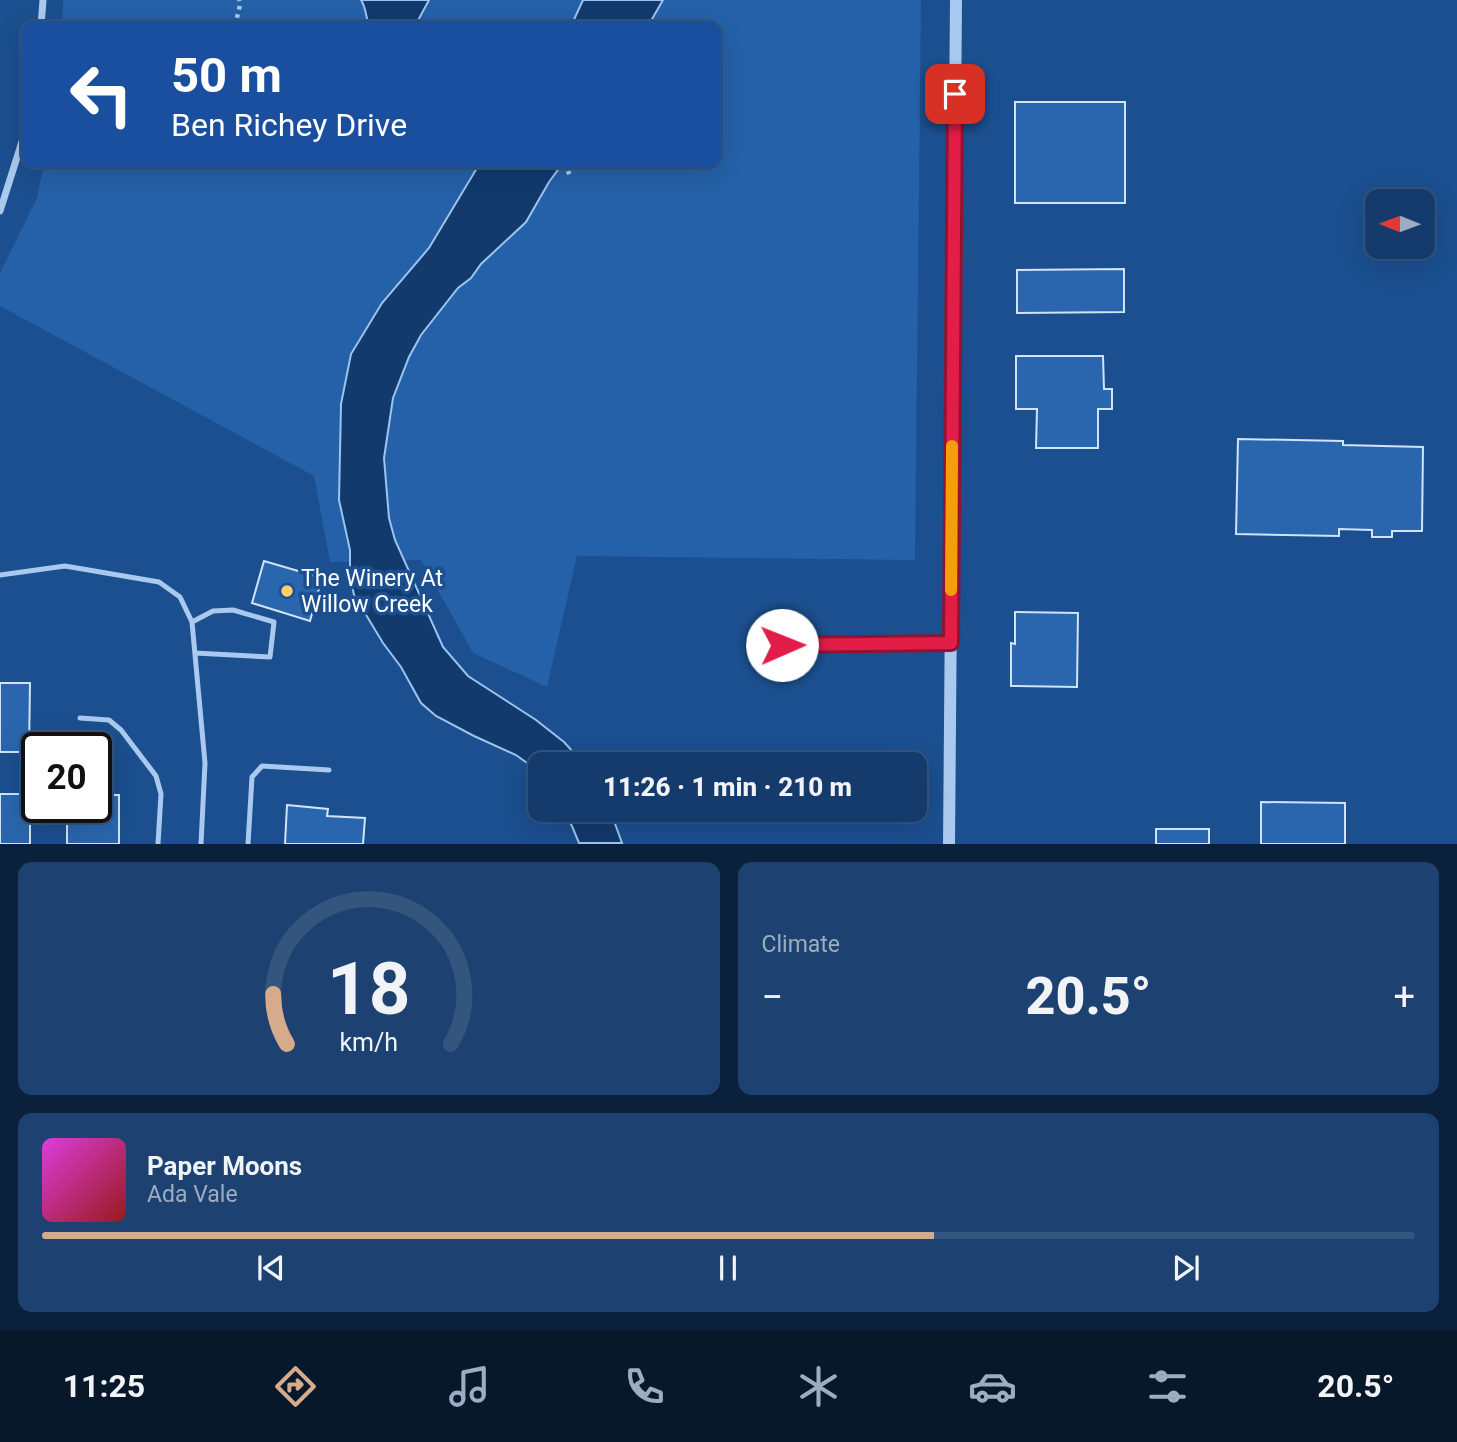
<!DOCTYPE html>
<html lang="en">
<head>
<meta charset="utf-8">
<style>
  body { margin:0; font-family:Roboto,sans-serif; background:#1d4271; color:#f1f3f6; height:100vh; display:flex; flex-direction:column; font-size:26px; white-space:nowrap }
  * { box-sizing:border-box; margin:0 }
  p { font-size:23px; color:#9dadc1 }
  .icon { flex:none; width:38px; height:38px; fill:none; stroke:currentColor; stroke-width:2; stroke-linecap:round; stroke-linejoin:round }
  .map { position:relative; height:844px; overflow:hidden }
  .panel { display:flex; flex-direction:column; gap:18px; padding:18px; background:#0b203b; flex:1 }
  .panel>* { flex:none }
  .top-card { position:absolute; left:21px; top:21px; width:700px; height:147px; border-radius:14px; box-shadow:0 7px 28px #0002,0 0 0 2px #33557e; background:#1a4fa0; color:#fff; overflow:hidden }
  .needle { width:46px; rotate:271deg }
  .tools { position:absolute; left:1365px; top:189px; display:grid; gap:14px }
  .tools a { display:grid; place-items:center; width:70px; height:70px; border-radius:14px; background:#143b6b; box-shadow:0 7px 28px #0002,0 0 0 2px #33557e; font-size:35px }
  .speed { position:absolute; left:21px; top:732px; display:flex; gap:14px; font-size:35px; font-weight:700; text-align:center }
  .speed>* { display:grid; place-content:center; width:91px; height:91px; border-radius:50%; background:#143b6b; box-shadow:0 7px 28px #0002,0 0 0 2px #33557e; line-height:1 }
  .speed .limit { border:4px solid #111; border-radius:10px; background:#fff; color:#111 }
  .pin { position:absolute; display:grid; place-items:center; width:60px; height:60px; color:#fff; margin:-30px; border-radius:14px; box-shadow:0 4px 10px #0006 }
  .me { position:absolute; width:77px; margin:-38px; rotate:89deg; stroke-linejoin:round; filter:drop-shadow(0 0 5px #0008) }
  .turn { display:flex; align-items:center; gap:24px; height:147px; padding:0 35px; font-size:32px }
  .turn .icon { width:91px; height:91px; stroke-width:2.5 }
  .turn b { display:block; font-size:49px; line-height:60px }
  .big { font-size:52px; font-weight:800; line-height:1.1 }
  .panel .widget { flex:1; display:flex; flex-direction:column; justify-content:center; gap:10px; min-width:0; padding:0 24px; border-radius:14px; background:#1d4271 }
  .panel .dial { align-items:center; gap:0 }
  .dial svg { height:182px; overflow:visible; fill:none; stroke:#33557e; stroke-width:7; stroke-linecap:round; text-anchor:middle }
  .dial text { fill:#f1f3f6; stroke:none }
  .song { display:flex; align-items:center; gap:21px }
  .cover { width:84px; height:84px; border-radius:10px; background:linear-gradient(135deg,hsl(300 70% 55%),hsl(0 70% 35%)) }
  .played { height:7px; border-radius:4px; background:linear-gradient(90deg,#d6ab8b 65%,#33557e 65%) }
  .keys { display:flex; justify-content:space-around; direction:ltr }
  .heat { display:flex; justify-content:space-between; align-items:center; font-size:38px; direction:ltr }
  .panel .tiles { flex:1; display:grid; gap:18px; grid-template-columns:1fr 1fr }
  .widget:last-child { grid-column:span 2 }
  .trip { position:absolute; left:528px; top:752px; width:399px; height:70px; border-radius:14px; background:#143b6b; box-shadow:0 7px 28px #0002,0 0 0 2px #33557e; font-weight:800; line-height:70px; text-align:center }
  .dock { display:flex; height:112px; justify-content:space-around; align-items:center; background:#08182b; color:#9dadc1 }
  .dock .icon { width:49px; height:49px }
  .dock .selected { color:#d6ab8b }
  .dock b { font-size:32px; color:#f1f3f6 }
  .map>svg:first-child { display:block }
  .green { fill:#2461a8 }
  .water { fill:#123a6d; stroke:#9cc4f0; stroke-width:2 }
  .building { fill:#2a66ad; stroke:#cfe3fa; stroke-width:2 }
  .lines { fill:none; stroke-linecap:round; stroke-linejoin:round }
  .path { stroke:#a9c9ee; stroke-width:4.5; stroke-dasharray:3.5 5; stroke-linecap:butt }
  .service { stroke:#a9c9ee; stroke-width:5 }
  .minor { stroke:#a9c9ee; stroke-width:7 }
  .tertiary { stroke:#a9c9ee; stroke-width:12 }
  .route-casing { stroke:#92132f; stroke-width:18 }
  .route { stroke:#e11d48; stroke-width:12 }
  .slow { stroke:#f59e0b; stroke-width:12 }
  .poi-dot { fill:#ffd166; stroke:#1b4f8f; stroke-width:2.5 }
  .labels { text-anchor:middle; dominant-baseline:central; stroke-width:7; stroke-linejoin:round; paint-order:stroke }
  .poi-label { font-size:23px; fill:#fff; stroke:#1b4f8f; text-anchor:start }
</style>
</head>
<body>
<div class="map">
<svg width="1457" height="844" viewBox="0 0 1457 844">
  <rect width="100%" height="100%" fill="#1b4f8f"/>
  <path class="green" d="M63 0H921L915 560 577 556 547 687 473 653 421 560 330 562 314 476 0 306V273L37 198 44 163H716V26H62Z"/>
  <path class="water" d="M361 0H429L415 26H370C365 18 367 9 361 0Z
    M583 0H663L648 26H571Z
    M480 163H563L549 182 526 222 481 264 471 278 458 288 421 335 409 357 393 398 384 458 389 518 395 540 443 647 468 676 536 720 564 742 585 765H541V773L516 755 474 736 436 716 421 703 401 667 383 643 354 595 350 576V550L339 500 341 404 351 354 382 303 429 248Z
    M562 810H610L622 843H579L572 826Z"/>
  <path class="building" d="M1015 102H1125V203H1015Z
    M1124 269V312L1017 313V270Z
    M1016 356H1103L1104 389H1112V409H1098V448H1036L1037 409H1016Z
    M1238 439 1343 441V445L1423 447 1422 531H1392V537H1372V530L1339 529V536L1236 534Z
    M264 561 322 578 310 621 252 603Z
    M1015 612 1078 613 1077 687 1011 686V643L1015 644Z
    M0 683H30L29 752H0Z
    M0 794H30V844H0Z
    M96 795H119V844H67V807H96Z
    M1261 802 1345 803V844H1261Z
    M287 805 328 809 327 816 365 818 363 844H285Z
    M1156 829H1209V844H1156Z"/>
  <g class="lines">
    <path class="path" d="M235 26 240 5 239 0
      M565 163 570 176"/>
    <path class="service" d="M0 575 65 566 159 582 180 597 192 622 205 763 201 844
      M192 622 213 611 233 610 274 622 270 657 195 653
      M782 645 951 643
      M80 718 109 720 121 730 156 776 161 794 158 844
      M248 844 252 777 262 766 329 770"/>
    <path class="minor" d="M41 26 43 0
      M0 211 26 129"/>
    <path class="tertiary" d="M949 844 956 0"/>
  </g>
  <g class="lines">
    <g class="route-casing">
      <path id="route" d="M782 645 951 643 955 94"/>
    </g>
    <use href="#route" class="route"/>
    <path class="slow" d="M951 590 952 446"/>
  </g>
  <circle class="poi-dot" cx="287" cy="591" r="7"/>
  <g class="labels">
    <g class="poi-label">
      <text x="301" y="578">The Winery At<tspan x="301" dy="26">Willow Creek</tspan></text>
    </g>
  </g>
</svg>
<div class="tools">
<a><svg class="needle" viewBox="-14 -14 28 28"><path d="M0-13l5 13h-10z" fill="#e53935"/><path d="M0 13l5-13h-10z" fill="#9dadc1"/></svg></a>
</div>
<div class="speed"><div class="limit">20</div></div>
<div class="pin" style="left:955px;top:94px;background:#d93025"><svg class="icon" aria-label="arrive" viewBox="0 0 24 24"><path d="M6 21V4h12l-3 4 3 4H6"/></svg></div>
<svg class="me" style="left:782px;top:645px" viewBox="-20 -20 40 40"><circle r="19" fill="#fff"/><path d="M0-13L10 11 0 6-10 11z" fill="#e11d48"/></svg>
<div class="trip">11:26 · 1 min · 210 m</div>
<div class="top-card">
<div class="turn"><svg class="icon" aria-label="left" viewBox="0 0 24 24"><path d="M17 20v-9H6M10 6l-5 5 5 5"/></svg><div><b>50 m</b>Ben Richey Drive</div></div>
</div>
</div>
<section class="panel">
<div class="tiles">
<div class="widget dial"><svg viewBox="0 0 100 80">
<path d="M14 69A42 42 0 1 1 86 69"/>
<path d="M14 69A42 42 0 0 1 8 47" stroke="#d6ab8b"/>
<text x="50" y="56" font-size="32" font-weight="700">18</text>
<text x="50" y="72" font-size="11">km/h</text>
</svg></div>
<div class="widget"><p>Climate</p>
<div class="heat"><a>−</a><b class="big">20.5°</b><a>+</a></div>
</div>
<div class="widget">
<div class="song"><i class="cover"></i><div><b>Paper Moons</b><p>Ada Vale</p></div></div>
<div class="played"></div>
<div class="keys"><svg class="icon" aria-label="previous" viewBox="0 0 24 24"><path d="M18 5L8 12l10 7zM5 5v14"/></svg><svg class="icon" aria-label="pause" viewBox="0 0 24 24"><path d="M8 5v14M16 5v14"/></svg><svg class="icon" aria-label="next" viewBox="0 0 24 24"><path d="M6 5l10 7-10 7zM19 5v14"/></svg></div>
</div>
</div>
</section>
<nav class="dock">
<b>11:25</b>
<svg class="icon selected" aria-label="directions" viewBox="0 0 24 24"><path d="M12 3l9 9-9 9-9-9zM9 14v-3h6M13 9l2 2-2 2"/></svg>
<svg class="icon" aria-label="music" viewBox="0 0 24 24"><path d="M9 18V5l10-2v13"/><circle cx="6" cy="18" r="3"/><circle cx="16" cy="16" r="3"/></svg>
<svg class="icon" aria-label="phone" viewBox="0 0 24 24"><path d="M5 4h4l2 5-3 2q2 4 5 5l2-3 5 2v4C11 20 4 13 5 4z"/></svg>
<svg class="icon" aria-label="climate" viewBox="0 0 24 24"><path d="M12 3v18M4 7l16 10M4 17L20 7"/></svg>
<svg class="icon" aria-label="car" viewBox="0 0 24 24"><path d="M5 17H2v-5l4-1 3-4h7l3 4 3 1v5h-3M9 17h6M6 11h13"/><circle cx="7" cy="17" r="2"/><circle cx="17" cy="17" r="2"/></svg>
<svg class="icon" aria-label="filters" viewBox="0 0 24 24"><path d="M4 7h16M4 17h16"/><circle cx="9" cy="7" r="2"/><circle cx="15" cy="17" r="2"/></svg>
<b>20.5°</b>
</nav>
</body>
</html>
